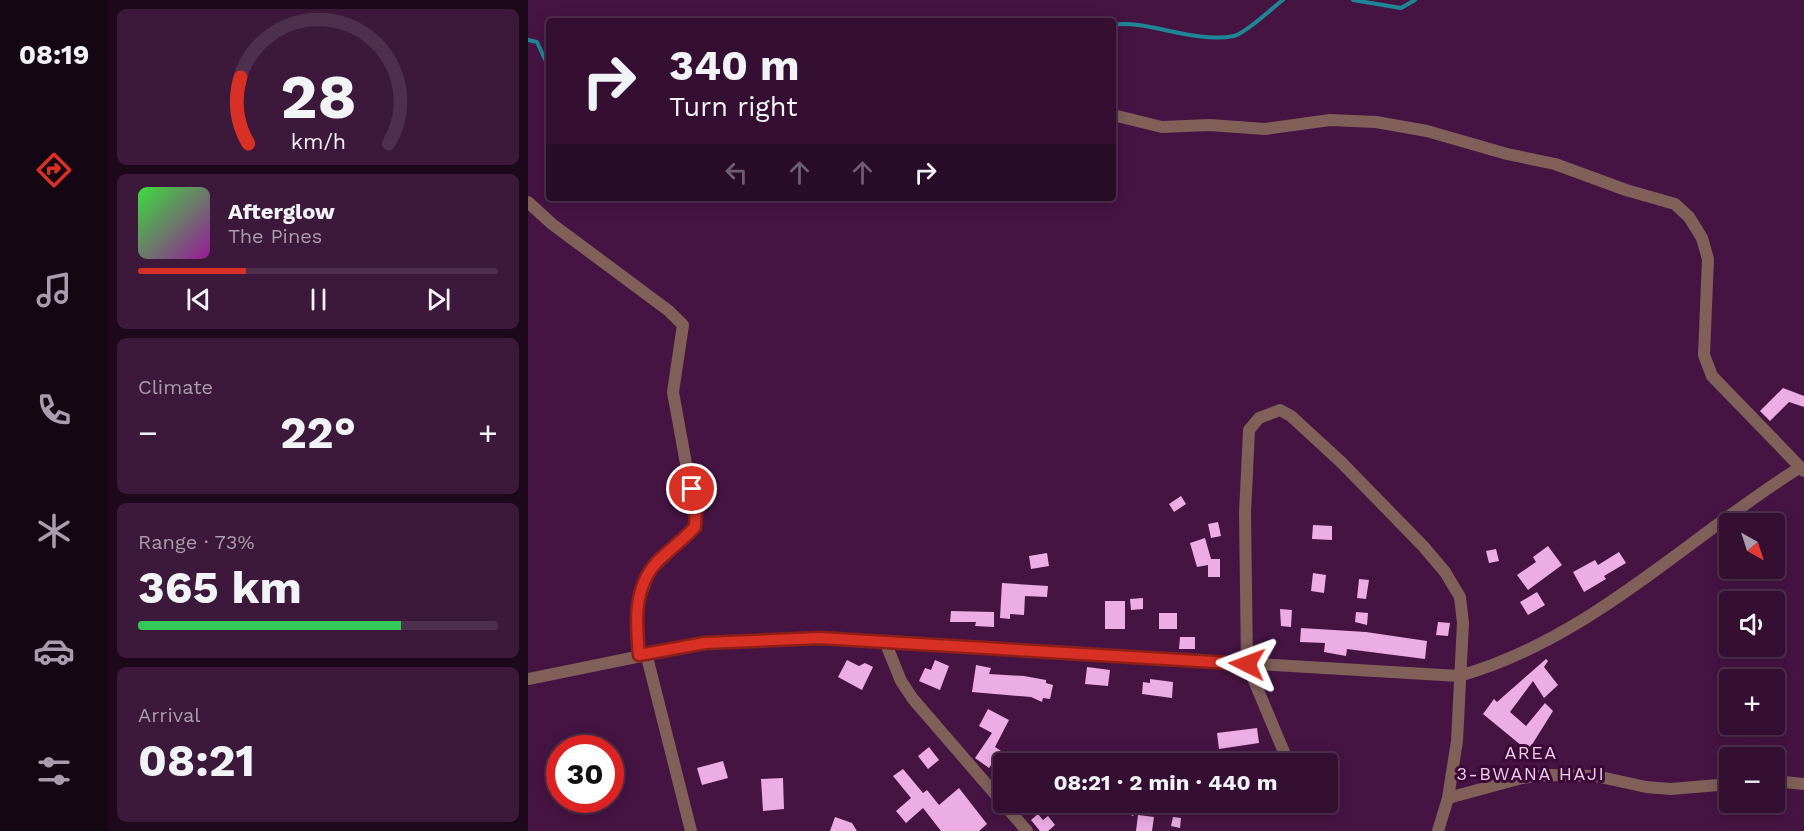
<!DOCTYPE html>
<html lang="en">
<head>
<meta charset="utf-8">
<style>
  body { margin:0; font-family:"Work Sans",sans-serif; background:#3c183a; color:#f1f3f6; height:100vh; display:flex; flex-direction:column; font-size:22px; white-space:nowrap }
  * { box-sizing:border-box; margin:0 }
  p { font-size:20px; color:#a99cac }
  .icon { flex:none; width:33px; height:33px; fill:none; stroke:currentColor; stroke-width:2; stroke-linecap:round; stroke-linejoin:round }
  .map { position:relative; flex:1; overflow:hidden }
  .drawer { display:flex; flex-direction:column; gap:9px; padding:9px; background:#1d081c; width:420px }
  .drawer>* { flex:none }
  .top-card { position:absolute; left:18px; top:18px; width:570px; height:183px; border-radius:6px; box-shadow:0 3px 15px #0003,0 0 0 2px #4e2f4d; background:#340f32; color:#f1f3f6; overflow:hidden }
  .needle { width:39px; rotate:141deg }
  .buttons { position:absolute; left:1191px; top:513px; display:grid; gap:12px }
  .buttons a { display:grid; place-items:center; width:66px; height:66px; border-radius:6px; background:#340f32; box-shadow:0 3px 15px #0003,0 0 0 2px #4e2f4d; font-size:30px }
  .speed { position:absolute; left:18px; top:735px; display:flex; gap:12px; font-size:30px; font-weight:700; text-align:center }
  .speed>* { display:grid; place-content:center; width:78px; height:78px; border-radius:50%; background:#340f32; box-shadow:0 3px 15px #0003,0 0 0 2px #4e2f4d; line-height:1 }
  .speed .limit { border:9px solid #d22; background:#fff; color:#111 }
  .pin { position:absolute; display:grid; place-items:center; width:51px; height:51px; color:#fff; margin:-26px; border:3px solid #fff; border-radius:50%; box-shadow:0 2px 6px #0007 }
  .me { position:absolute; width:66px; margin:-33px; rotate:273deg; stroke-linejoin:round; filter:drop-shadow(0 0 4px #0008) }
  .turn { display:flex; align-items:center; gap:21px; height:126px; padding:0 24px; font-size:27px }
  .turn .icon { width:78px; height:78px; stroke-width:2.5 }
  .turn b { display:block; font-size:42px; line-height:51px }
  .lanes { display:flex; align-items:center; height:57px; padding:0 24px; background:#0003; justify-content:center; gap:30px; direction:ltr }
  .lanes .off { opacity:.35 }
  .big { font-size:45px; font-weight:700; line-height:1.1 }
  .drawer .widget { flex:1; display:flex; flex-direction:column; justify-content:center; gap:9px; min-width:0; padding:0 21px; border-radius:9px; background:#3c183a }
  .drawer .dial { align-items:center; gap:0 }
  .dial svg { height:156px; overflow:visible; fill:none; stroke:#4e2f4d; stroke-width:7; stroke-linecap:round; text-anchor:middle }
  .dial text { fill:#f1f3f6; stroke:none }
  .song { display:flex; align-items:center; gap:18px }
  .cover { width:72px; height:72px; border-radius:9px; background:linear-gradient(135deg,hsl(120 70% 55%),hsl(300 70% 35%)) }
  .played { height:6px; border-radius:3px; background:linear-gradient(90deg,#d93025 30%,#4e2f4d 30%) }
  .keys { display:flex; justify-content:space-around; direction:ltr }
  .heat { display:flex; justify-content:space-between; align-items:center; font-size:33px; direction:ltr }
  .charge { height:9px; border-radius:4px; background:linear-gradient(90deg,#34c759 73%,#4e2f4d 0) }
  .trip { position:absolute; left:465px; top:753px; width:345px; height:60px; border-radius:6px; background:#340f32; box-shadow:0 3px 15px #0003,0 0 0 2px #4e2f4d; font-weight:700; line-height:60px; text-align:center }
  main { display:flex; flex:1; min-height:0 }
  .tab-bar { display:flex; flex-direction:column; width:108px; justify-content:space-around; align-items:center; background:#150614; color:#a99cac }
  .tab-bar .icon { width:42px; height:42px }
  .tab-bar .selected { color:#d93025 }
  .tab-bar b { font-size:27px; color:#f1f3f6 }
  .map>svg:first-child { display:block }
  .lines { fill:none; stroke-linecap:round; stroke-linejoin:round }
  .stream { stroke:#1e8695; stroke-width:4 }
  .building { fill:#ebade4 }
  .street { stroke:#81605a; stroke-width:12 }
  .route-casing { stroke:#8d1f18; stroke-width:15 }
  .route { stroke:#d93025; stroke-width:10 }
  .labels { text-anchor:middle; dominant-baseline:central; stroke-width:6; stroke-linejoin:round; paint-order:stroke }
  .quarter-label { font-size:18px; letter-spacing:1.5px; fill:#eccde8; stroke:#3b0838 }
</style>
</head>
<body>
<main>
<nav class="tab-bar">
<b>08:19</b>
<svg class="icon selected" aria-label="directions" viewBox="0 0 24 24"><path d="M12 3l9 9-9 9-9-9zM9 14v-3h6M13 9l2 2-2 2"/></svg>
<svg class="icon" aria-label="music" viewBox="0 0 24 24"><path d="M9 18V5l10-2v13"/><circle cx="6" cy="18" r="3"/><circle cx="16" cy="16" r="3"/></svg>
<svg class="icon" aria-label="phone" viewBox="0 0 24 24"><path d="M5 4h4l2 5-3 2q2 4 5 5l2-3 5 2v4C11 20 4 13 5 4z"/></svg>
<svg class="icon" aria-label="climate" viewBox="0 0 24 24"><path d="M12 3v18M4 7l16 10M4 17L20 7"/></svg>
<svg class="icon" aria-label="car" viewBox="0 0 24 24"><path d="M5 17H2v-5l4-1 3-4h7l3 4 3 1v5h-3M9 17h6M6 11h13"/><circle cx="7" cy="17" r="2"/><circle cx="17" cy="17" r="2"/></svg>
<svg class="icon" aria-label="filters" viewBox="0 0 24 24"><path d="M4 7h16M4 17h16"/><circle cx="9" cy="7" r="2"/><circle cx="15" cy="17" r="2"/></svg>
</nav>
<section class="drawer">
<div class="widget dial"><svg viewBox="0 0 100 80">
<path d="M14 69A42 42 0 1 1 86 69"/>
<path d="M14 69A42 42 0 0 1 10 35" stroke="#d93025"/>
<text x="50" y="56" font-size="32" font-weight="700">28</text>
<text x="50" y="72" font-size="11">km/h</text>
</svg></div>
<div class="widget">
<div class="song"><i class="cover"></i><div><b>Afterglow</b><p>The Pines</p></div></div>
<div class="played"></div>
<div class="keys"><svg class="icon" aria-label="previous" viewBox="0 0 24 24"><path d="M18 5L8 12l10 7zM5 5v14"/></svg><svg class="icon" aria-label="pause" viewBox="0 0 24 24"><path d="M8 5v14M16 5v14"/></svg><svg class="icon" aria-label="next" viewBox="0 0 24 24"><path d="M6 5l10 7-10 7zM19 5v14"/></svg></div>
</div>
<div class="widget"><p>Climate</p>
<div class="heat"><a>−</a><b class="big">22°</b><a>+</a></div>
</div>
<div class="widget"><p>Range · 73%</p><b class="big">365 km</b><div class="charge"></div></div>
<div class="widget"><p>Arrival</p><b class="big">08:21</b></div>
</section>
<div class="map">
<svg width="1276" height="831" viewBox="0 0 1276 831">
  <rect width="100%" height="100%" fill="#461443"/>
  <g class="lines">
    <path class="stream" d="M825 0 873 8 887 0
      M585 25C618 19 666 44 706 36 718 33 744 8 755 0
      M0 40 9 42 21 68"/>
  </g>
  <path class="building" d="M1255 388 1276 396V407L1261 402 1242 421 1232 411Z
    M653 496 658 504 646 512 641 504Z
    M690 522 693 536 683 538 680 524Z
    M785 525 804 526V540L784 539Z
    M677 538 683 559H692V577H680V565L669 567 662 543Z
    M1020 546 1034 565 1000 590 989 575 1008 562 1005 557Z
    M968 549 971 561 961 563 958 551Z
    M1091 552 1098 563 1076 576 1078 579 1056 592 1045 572 1067 560 1070 565Z
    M519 553 521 566 503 569 501 556Z
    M785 573 798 575 796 593 783 591Z
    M831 579 841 580 838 599 829 598Z
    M474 583 520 586 519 597 497 596 496 615 482 614V619L472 618Z
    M1009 592 1017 605 1000 615 992 602Z
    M615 598V609L603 610 602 599Z
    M577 601H597V629H577Z
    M752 609 764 610 763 627 753 626Z
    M423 611 466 612V627L447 626 448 622H422Z
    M828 612 840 613 839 625 827 622Z
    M631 613H649V629H631Z
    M910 622 922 623 920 636 908 635Z
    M773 628 838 632 899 641 897 659 819 649 818 656 796 652 797 643 772 642Z
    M652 637H667V649H651Z
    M1018 659 1020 661 1016 667 1030 685 1016 698 1005 681 982 712 998 726 1017 703 1025 711 1000 751 955 714 966 699 969 702Z
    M319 660 331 666 337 663 345 667 334 690 310 677Z
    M407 660 421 666 412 690 391 681 397 668 403 670Z
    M448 665 463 668 461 674 496 676 518 680V683L525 685 522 699 515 698 514 702 503 697 444 692Z
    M559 667 582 670 580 686 557 684Z
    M622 679 645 682 644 698 614 694 615 682 622 683Z
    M460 709 481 720 467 747 473 751 461 768 447 758 464 733 451 726Z
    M729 728 731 743 691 749 689 733Z
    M401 747 411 760 400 769 390 756Z
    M195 761 200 778 174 785 169 768Z
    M375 769 395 793 399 790 411 805 431 788 459 824 451 831H413L395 808 378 823 368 811 383 798 365 776Z
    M255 778 256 809 235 811 233 779Z
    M579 802H612L605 816Z
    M510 814 515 820 520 816 527 825 520 831H512L503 820Z
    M610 815 626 817 624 831H608Z
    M307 817 324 823 329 831H302Z
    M645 817 653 818 652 828 643 826Z"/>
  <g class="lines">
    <path class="street" d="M585 115 634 127 682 125 737 129 802 120 848 122 899 131 979 154 1027 164 1098 190 1147 204 1161 217 1174 238 1180 259 1176 355 1184 376 1276 471
      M0 202 24 224 141 311 155 325 145 392 168 519 167 527 121 572 108 610 111 655
      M358 644 373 681 385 699 499 831
      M118 653 163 831
      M0 679 177 643 292 638 931 676C1062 639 1159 538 1271 468
      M761 764 719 664 717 513 721 430 731 418 752 410 763 416 813 462 895 546 917 572 932 597 935 623 929 741 920 798 910 831
      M1246 781 1276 784
      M920 798 994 778 1020 775 1068 776 1118 787 1143 789 1202 784"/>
  </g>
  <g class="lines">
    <g class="route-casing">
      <path id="route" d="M164 489 168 508 167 527C155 540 141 550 129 562 105 588 108 623 111 655L177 643 292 638 719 664"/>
    </g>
    <use href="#route" class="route"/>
  </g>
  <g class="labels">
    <g class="quarter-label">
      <text x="1003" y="752">AREA<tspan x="1003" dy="21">3-BWANA HAJI</tspan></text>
    </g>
  </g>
</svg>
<div class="buttons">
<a><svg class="needle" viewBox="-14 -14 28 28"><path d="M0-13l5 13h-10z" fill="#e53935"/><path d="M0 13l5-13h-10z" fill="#a99cac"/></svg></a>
<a><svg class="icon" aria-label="sound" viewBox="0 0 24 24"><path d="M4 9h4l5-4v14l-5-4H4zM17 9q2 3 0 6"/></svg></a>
<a>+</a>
<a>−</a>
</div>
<div class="speed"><div class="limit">30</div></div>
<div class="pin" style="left:164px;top:489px;background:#d93025"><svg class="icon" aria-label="arrive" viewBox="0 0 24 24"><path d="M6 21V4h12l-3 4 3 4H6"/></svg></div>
<svg class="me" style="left:719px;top:664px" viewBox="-20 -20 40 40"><path d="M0-17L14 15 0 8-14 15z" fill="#d93025" stroke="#fff" stroke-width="4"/></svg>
<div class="trip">08:21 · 2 min · 440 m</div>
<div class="top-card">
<div class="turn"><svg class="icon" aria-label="right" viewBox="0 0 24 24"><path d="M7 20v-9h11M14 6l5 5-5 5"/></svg><div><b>340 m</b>Turn right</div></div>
<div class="lanes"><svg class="icon off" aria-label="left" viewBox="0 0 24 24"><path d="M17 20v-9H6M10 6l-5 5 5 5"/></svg><svg class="icon off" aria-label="ahead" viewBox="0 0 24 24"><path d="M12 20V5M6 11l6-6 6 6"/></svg><svg class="icon off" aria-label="ahead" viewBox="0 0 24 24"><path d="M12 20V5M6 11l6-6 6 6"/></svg><svg class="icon" aria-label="right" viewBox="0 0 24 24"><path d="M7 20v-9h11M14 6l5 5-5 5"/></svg></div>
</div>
</div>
</main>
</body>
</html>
